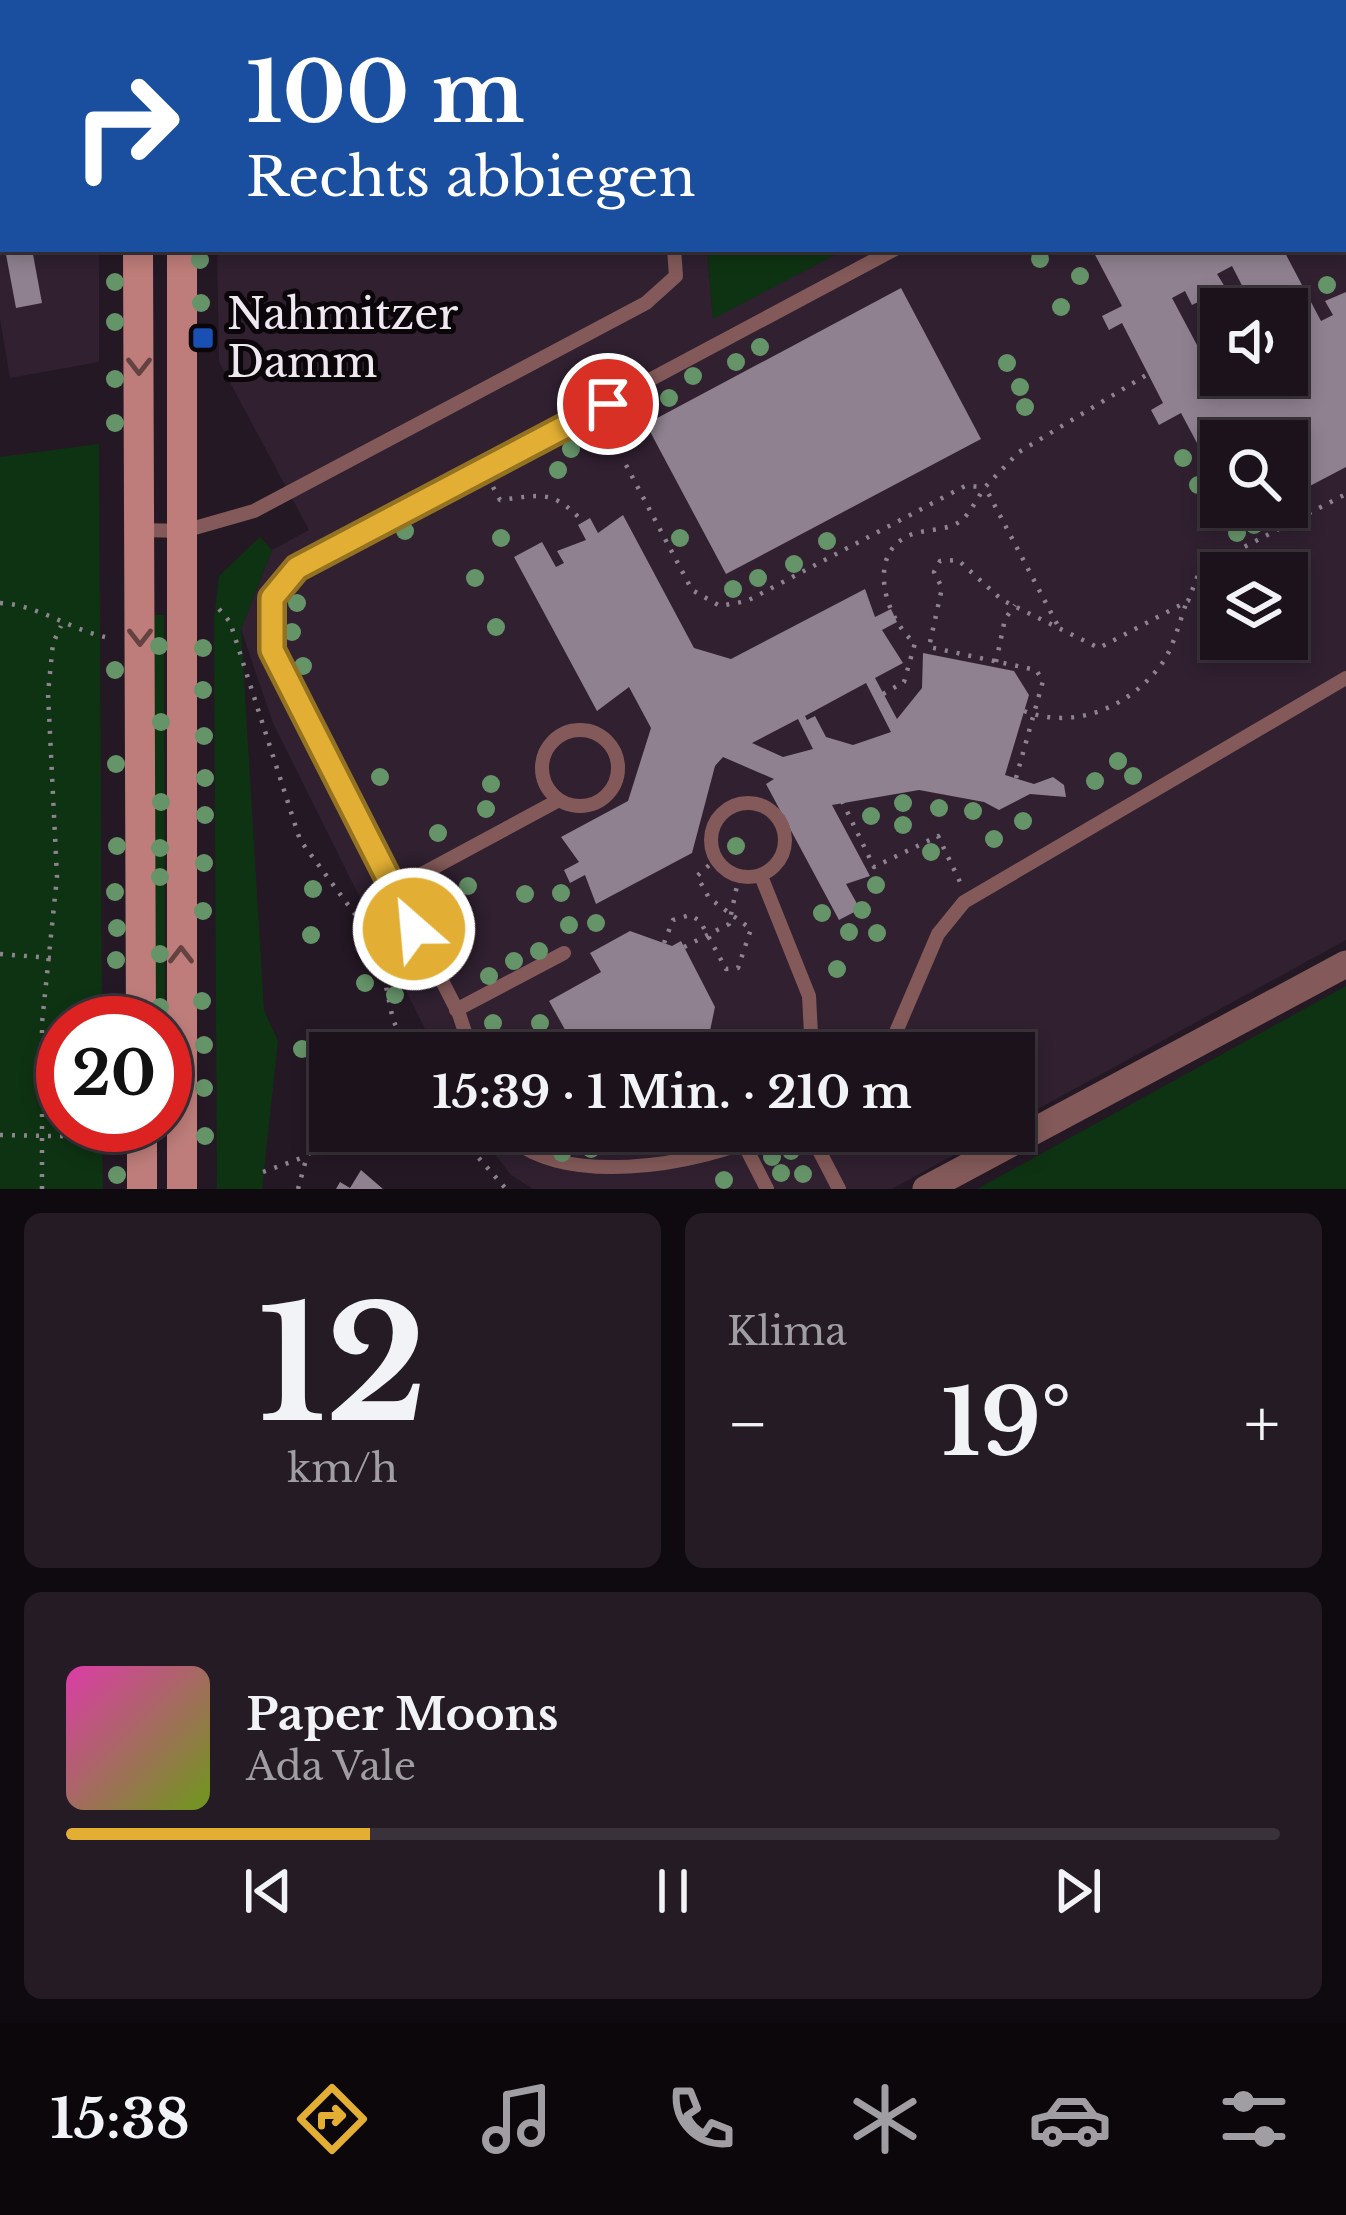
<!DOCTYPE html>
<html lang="de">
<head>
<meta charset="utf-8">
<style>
  body { margin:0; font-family:"Libre Baskerville",serif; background:#241b24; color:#f1f3f6; height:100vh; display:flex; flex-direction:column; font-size:45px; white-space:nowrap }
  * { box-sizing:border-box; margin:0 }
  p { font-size:39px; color:#a09ea3 }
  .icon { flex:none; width:66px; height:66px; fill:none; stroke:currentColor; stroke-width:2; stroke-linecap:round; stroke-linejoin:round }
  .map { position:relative; height:1189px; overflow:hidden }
  .panel { display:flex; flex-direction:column; gap:24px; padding:24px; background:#0f0a0f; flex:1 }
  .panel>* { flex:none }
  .hud { position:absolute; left:0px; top:0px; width:1347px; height:252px; box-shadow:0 6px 18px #0003,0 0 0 3px #39323a; background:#1a4fa0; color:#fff; overflow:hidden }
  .tools { position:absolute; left:1200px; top:288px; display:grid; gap:24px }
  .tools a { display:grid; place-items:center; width:108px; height:108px; border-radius:0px; background:#1b121b; box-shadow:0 6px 18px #0003,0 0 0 3px #39323a; font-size:60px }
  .speed { position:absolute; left:36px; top:996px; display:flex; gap:24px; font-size:60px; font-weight:700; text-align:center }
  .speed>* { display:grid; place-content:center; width:156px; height:156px; border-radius:50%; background:#1b121b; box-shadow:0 6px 18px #0003,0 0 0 3px #39323a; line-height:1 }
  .speed .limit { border:18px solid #d22; background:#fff; color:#111 }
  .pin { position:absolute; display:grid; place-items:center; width:102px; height:102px; color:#fff; margin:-51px; border:6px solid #fff; border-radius:50%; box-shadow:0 3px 12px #0007 }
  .me { position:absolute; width:132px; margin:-66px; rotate:333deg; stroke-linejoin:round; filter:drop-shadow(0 0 9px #0008) }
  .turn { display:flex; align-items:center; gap:42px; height:252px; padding:0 48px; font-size:54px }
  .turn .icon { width:156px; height:156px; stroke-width:2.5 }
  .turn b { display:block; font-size:84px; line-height:102px }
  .big { font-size:90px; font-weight:700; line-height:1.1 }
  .panel .tile { flex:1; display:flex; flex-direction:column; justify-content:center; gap:18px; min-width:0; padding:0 42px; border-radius:18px; background:#241b24 }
  .panel .dial { align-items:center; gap:0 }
  .dial b { font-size:156px; line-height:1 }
  .song { display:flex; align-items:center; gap:36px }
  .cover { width:144px; height:144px; border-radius:18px; background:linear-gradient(135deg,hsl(320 70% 55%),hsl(80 70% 35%)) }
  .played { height:12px; border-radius:6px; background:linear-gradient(90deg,#e2af34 25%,#39323a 25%) }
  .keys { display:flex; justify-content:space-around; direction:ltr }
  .heat { display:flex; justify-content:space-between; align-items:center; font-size:66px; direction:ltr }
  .panel .tiles { flex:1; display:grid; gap:24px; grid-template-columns:1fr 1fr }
  .tile:last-child { grid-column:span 2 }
  .trip { position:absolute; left:309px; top:1032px; width:726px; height:120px; border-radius:0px; background:#1b121b; box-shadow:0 6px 18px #0003,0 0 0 3px #39323a; font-weight:700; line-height:120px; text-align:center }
  .dock { display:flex; height:192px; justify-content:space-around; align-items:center; background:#0b070b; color:#a09ea3 }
  .dock .icon { width:84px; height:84px }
  .dock .active { color:#e2af34 }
  .dock b { font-size:54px; color:#f1f3f6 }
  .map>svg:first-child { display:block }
  .built { fill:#302030; fill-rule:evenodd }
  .green { fill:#0e3312 }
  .building { fill:#8f818f; fill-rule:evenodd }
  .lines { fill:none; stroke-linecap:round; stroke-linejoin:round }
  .path { stroke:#8e848e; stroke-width:4.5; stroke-dasharray:3 9; stroke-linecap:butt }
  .lane { stroke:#835a59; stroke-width:14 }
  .street { stroke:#835a59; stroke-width:27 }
  .secondary { stroke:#be7d7a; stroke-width:30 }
  .tree { fill:#669469 }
  .oneway { stroke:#644242 }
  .route-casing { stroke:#937222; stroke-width:30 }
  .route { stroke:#e2af34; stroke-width:21 }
  .transit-dot { fill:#1a4fb4; stroke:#0a060a; stroke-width:4.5 }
  .labels { text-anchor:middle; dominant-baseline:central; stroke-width:10; stroke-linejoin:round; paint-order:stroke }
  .poi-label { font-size:42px; fill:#f0e8f0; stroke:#0a060a; text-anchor:start }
</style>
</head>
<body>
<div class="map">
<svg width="1346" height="1189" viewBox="0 0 1346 1189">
  <rect width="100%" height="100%" fill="#241824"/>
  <path class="built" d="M0 0 94 3H3V249H99V362L10 378 0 319Z
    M211 0H675L676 3H211Z
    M1316 0H1346V940L1014 1122V1053H437L273 723 241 629 272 550 309 530 219 362 217 249H707L713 318 846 249H1344V3H1311ZM1221 309H1287V375H1221ZM1221 441H1287V507H1221ZM1221 573H1287V639H1221Z
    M477 1131H997L892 1189H533L511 1175Z"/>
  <path class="green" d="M675 0H1316L676 3Z
    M707 249H846L713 319Z
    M99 444 102 1023H63V1125H102L103 1189H0V457Z
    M260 537 272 550 241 629 264 1010 278 1041 262 1189H217L214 620 219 576Z
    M154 615H164L165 1023H155Z
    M1346 986V1189H977Z"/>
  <path class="building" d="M5 249H32L42 303 16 308Z
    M1092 249H1283L1321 321 1333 315 1325 301 1346 292V467L1287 498V441H1221V488L1181 413 1159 425 1151 410 1163 403 1122 323 1109 330 1102 316 1122 306ZM1232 266 1254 309H1287V375L1214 377 1172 298 1185 291 1192 305 1202 300 1225 287 1217 274Z
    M901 288 981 439 726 574 646 424Z
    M1231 507H1271L1241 523Z
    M623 515 694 648 731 659 865 589 875 617 891 609 897 622 882 630 903 663 875 678 897 719 922 688 923 653 1014 671 1029 695 1005 775 1034 784 1053 777 1064 785 1066 797 1030 794 999 810 984 802 919 790 832 805 870 876 846 884 860 909 839 920 766 784 774 779 723 757 715 766 692 853 596 904 585 875 570 883 564 870 579 862 561 837 628 801 651 728 629 687 597 711 514 557 542 542 556 567 564 563 557 551 586 540 578 525 590 518 598 533ZM866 683 891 732 853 745 826 737 815 716 807 720 805 716ZM798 719 813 749 783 757 752 743Z
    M630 931 672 946 681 941 715 1007 707 1045 692 1053H631L597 1042 578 1053 549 1001 601 972 590 953Z
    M361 1170 383 1189H336L340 1182 350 1188Z"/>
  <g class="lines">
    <path class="path" d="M626 465 692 590 720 606 747 601 965 486 985 487
      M493 487 500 500C541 495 553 489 583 522
      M0 603C38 605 67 628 105 637
      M219 609 230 622 300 840 377 944 393 1020 409 1053
      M1057 624 985 487 1019 452 1148 374
      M996 662 1005 619 1015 605
      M883 694 904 682 915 643C887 621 865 556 908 536 924 528 949 532 963 519 972 510 978 497 985 487
      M1024 711C1074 730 1128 708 1160 666 1173 650 1179 623 1186 604
      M1016 778 1043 681 1036 670 929 647 942 588 934 572 940 561 958 560 1002 600 1099 648 1188 601 1200 570 1346 494
      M842 801 874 867 938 836 961 884
      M664 943 673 920 690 915 700 921 726 969 738 968 751 929 709 898 697 876 716 859
      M684 947 729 924 739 876
      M0 954 51 958
      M455 1131 506 1189
      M0 1135 108 1137
      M263 1172 307 1156
      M42 1189V1023L57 877 48 693 53 643 61 626
      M298 1189 307 1156 330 1129"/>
    <path class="lane" d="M653 0V3
      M1344 8 1346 6
      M140 530 184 531 254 511 646 303 676 276 674 249
      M542 768a38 38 0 1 1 76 0a38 38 0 1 1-76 0Z
      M711 840a37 37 0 1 1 74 0a37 37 0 1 1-74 0Z
      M761 876 809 996 812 1053
      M394 889 559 800
      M456 1010 564 953
      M472 1053 459 1014 272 650V598L297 568 895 249
      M887 1053 938 934 964 902 1346 678
      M505 1131C552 1189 700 1168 769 1131
      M809 1131 839 1189
      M744 1144 767 1189"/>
    <path class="street" d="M926 1189 1346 964"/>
    <path class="secondary" d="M133 0V3
      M176 0V3
      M138 249 141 1023
      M142 1125V1189
      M182 1189V249"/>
  </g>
  <g class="tree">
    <circle cx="1040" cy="259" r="9"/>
    <circle cx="200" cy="260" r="9"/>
    <circle cx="1080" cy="276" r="9"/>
    <circle cx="115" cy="282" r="9"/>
    <circle cx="1327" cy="285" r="9"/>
    <circle cx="201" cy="303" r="9"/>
    <circle cx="1061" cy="307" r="9"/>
    <circle cx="115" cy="322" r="9"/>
    <circle cx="760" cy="347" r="9"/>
    <circle cx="736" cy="362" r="9"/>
    <circle cx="1007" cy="363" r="9"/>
    <circle cx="693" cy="376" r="9"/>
    <circle cx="115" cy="379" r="9"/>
    <circle cx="1020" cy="387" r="9"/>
    <circle cx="669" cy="398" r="9"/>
    <circle cx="1025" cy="407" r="9"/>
    <circle cx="115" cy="423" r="9"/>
    <circle cx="626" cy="427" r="9"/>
    <circle cx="571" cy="449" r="9"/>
    <circle cx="1183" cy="458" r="9"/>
    <circle cx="558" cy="470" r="9"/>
    <circle cx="1198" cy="485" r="9"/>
    <circle cx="1273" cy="517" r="9"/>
    <circle cx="1254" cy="525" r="9"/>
    <circle cx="405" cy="531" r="9"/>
    <circle cx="1237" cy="533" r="9"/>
    <circle cx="501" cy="538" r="9"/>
    <circle cx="680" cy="538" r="9"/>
    <circle cx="827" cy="541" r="9"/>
    <circle cx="794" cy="564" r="9"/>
    <circle cx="475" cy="578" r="9"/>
    <circle cx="758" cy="578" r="9"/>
    <circle cx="733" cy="589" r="9"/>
    <circle cx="297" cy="603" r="9"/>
    <circle cx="496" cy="627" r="9"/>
    <circle cx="292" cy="632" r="9"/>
    <circle cx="159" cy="646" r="9"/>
    <circle cx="203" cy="648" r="9"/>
    <circle cx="303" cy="666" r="9"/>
    <circle cx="115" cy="670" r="9"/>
    <circle cx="203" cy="690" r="9"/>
    <circle cx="161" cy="722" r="9"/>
    <circle cx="204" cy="736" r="9"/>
    <circle cx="1118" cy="761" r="9"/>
    <circle cx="116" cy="764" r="9"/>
    <circle cx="1133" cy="776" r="9"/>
    <circle cx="380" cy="777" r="9"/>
    <circle cx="205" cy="778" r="9"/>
    <circle cx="1095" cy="781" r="9"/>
    <circle cx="491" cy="784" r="9"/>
    <circle cx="161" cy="802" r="9"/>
    <circle cx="903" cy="803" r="9"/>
    <circle cx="939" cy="808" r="9"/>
    <circle cx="486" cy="809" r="9"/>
    <circle cx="973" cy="811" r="9"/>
    <circle cx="205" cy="815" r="9"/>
    <circle cx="871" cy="816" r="9"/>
    <circle cx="1023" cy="821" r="9"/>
    <circle cx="903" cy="825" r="9"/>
    <circle cx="438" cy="833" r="9"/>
    <circle cx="994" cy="839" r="9"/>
    <circle cx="117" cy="846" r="9"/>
    <circle cx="736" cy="846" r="9"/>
    <circle cx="160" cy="848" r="9"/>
    <circle cx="931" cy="852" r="9"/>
    <circle cx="204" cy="863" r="9"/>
    <circle cx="160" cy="877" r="9"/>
    <circle cx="876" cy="885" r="9"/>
    <circle cx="468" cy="886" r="9"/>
    <circle cx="313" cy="889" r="9"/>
    <circle cx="115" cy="892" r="9"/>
    <circle cx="561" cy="893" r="9"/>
    <circle cx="525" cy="894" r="9"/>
    <circle cx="862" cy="910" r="9"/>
    <circle cx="203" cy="911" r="9"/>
    <circle cx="822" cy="913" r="9"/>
    <circle cx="596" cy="923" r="9"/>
    <circle cx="569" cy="925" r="9"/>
    <circle cx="117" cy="928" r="9"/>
    <circle cx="849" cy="932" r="9"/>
    <circle cx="877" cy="933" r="9"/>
    <circle cx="311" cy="935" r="9"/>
    <circle cx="539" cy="951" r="9"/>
    <circle cx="160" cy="954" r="9"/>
    <circle cx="454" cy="954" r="9"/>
    <circle cx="116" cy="960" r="9"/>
    <circle cx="514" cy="961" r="9"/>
    <circle cx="837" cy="969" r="9"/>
    <circle cx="489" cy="976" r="9"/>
    <circle cx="365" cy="983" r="9"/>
    <circle cx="395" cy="995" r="9"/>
    <circle cx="202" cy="1001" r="9"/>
    <circle cx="160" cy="1007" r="9"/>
    <circle cx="493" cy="1023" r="9"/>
    <circle cx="540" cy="1023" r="9"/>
    <circle cx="204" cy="1045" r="9"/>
    <circle cx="302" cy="1049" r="9"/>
    <circle cx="204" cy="1088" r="9"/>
    <circle cx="205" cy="1136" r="9"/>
    <circle cx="591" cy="1149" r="9"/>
    <circle cx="791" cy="1151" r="9"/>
    <circle cx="562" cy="1153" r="9"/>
    <circle cx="772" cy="1157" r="9"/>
    <circle cx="781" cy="1173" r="9"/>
    <circle cx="803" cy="1174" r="9"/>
    <circle cx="117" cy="1175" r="9"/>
    <circle cx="724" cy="1180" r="9"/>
  </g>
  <defs><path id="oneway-chevron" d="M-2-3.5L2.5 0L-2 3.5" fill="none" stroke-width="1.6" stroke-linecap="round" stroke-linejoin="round" transform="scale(3)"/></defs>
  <g class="oneway">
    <use href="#oneway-chevron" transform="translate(139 366) rotate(90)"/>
    <use href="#oneway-chevron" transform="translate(140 637) rotate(90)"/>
    <use href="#oneway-chevron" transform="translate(181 955) rotate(-90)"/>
  </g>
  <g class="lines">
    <g class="route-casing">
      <path id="route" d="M414 929 272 650V598L297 568 608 404"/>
    </g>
    <use href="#route" class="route"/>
  </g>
  <rect class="transit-dot" x="191" y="326" width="24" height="24" rx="6"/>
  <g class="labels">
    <g class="poi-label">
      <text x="227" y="314">Nahmitzer<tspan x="227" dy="48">Damm</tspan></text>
    </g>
  </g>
</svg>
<div class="tools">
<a><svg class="icon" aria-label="sound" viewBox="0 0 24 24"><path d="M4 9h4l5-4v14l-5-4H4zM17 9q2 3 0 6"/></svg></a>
<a><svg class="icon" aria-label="search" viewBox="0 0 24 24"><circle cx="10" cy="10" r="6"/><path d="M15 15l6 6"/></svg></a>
<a><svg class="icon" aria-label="layers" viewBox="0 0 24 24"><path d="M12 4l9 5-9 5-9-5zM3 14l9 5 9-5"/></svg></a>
</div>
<div class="speed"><div class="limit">20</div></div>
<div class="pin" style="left:608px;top:404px;background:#d93025"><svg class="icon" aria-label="arrive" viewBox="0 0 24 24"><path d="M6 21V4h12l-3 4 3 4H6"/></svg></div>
<svg class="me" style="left:414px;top:929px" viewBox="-20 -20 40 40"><circle r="17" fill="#e2af34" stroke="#fff" stroke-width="3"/><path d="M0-11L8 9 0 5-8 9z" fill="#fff"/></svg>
<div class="trip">15:39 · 1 Min. · 210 m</div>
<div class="hud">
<div class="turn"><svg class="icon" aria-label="right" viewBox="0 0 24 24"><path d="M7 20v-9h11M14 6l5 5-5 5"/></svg><div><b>100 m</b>Rechts abbiegen</div></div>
</div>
</div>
<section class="panel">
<div class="tiles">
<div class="tile dial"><b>12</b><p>km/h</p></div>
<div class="tile"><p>Klima</p>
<div class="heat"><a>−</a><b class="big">19°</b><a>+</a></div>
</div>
<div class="tile">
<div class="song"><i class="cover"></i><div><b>Paper Moons</b><p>Ada Vale</p></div></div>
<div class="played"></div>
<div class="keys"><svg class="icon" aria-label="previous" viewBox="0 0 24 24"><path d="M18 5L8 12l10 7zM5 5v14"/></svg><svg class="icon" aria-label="pause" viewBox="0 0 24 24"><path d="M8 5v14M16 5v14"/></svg><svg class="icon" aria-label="next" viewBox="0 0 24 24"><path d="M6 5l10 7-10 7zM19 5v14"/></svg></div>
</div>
</div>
</section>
<nav class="dock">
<b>15:38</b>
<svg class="icon active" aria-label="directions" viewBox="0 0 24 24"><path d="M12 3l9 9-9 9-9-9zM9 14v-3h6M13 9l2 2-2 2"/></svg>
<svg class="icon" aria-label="music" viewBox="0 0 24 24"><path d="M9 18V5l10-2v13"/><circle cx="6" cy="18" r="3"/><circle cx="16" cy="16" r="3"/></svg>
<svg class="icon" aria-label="phone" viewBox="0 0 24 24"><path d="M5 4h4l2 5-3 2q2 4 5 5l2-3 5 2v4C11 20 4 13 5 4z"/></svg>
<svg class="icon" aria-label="climate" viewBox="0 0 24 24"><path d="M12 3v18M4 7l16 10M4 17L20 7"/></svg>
<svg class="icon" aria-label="car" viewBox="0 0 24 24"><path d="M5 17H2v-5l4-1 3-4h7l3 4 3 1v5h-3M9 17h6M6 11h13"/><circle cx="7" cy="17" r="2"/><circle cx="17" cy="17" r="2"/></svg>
<svg class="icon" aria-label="filters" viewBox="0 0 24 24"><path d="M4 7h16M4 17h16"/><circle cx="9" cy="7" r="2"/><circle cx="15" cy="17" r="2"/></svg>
</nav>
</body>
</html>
